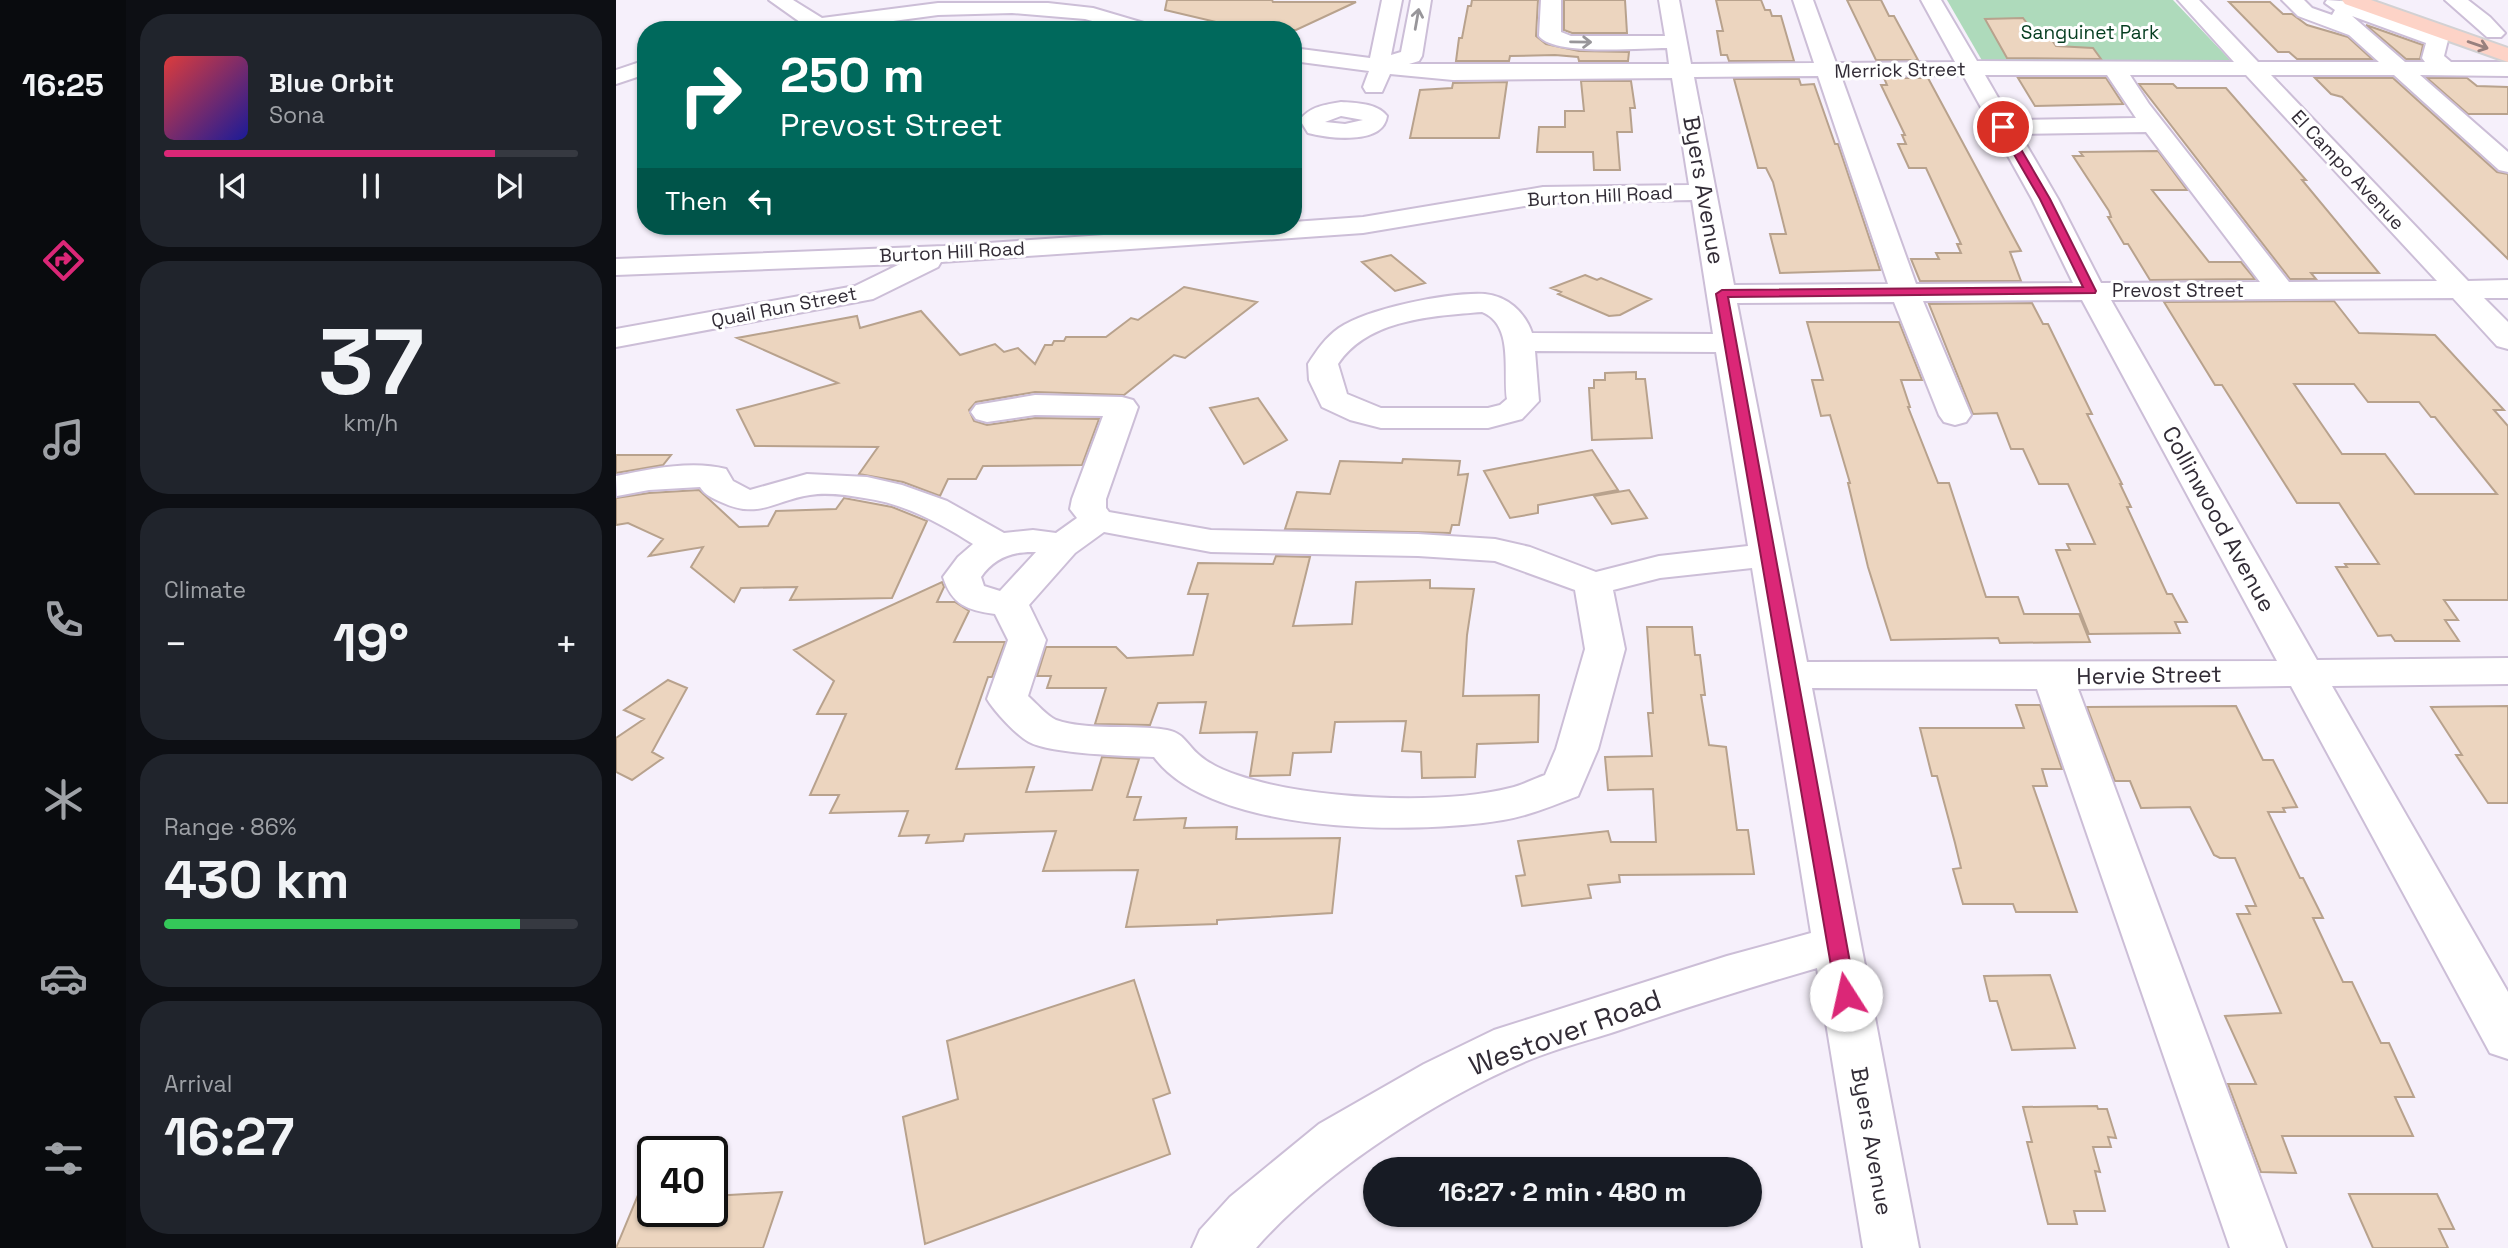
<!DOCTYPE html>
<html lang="en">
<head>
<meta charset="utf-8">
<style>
  body { margin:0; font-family:"Space Grotesk",sans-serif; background:#20242c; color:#f1f3f6; height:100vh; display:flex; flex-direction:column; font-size:26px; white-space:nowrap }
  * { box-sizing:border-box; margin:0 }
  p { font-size:23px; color:#9ea1a6 }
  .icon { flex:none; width:38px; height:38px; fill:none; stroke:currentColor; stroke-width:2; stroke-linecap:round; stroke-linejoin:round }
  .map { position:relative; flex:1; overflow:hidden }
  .sheet { display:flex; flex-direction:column; gap:14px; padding:14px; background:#0d0f14; width:490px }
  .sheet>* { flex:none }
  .hud { position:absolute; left:21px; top:21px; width:665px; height:214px; border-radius:28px; box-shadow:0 2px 5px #0004; background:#00695c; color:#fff; overflow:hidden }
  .speed { position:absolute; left:21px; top:1136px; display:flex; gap:14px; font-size:35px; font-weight:700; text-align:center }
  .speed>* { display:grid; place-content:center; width:91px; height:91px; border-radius:50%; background:#171b24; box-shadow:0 2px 5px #0004; line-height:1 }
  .speed .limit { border:4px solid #111; border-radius:10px; background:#fff; color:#111 }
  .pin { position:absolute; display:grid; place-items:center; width:60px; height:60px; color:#fff; margin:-30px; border:4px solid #fff; border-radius:50%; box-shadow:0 2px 7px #0007 }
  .me { position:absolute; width:77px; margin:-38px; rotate:350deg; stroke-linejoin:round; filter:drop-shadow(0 0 5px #0008) }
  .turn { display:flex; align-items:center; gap:24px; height:147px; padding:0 28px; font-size:32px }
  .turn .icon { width:91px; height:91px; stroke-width:2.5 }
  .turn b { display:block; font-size:49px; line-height:60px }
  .then { display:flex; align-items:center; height:66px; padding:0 28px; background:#0003; gap:14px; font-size:26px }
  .big { font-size:52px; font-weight:800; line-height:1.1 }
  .sheet .card { flex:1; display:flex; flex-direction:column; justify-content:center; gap:10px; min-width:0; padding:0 24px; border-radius:28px; background:#20242c }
  .sheet .dial { align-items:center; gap:0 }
  .dial b { font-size:91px; line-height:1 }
  .song { display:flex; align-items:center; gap:21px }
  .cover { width:84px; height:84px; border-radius:10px; background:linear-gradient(135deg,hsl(0 70% 55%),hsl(240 70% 35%)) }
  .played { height:7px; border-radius:4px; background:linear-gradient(90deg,#db2777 80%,#363941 80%) }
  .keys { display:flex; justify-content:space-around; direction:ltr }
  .heat { display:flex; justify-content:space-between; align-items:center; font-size:38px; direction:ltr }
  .charge { height:10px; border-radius:5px; background:linear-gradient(90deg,#34c759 86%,#363941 0) }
  .trip { position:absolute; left:747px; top:1157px; width:399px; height:70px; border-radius:35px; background:#171b24; box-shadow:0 2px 5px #0004; font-weight:800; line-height:70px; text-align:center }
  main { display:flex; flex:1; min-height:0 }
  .tabs { display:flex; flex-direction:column; width:126px; justify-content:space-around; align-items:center; background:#090b0e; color:#9ea1a6 }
  .tabs .icon { width:49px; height:49px }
  .tabs .on { color:#db2777 }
  .tabs b { font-size:32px; color:#f1f3f6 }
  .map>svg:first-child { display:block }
  .green { fill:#aedabb }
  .building { fill:#ecd5bf; stroke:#b8a28d; stroke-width:2; fill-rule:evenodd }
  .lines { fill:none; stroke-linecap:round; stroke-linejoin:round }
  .minor-casing { stroke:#ccbed7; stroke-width:4 }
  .major-casing { stroke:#d2d1d3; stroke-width:4 }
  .minor { fill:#fff; fill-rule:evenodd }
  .major { fill:#fdd3c7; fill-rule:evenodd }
  .oneway { stroke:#98969a }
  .oneway2 { stroke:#98807e }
  .route { fill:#db2777; stroke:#8e194d; stroke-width:2 }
  .labels { text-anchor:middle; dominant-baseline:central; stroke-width:6; stroke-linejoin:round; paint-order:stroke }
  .far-park-label { font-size:19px; fill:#053d20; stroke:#fff }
  .far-street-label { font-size:19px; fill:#322c36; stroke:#fff }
  .street-label { font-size:23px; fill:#322c36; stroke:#fff }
  .near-street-label { font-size:28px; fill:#322c36; stroke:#fff }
</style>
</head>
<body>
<main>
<nav class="tabs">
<b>16:25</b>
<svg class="icon on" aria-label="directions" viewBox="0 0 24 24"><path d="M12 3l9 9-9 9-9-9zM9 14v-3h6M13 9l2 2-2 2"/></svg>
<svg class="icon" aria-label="music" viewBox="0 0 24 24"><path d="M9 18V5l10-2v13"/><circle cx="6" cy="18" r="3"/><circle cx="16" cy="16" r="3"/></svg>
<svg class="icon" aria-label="phone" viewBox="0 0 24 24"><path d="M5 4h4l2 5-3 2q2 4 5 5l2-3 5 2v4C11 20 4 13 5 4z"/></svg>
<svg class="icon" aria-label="climate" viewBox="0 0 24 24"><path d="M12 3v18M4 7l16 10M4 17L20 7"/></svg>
<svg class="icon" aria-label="car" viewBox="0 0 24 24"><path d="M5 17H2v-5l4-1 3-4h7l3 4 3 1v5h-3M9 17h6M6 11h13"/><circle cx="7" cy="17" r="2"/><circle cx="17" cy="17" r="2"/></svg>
<svg class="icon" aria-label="filters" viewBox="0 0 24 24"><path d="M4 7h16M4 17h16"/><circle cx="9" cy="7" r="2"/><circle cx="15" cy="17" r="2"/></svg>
</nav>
<section class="sheet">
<div class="card">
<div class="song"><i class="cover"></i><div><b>Blue Orbit</b><p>Sona</p></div></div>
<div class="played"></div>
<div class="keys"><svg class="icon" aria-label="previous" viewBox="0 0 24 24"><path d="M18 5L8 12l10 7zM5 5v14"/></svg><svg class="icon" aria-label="pause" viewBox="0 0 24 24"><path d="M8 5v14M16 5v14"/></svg><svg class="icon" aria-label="next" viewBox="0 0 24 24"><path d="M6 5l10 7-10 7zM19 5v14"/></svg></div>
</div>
<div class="card dial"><b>37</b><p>km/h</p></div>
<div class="card"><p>Climate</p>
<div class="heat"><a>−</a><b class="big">19°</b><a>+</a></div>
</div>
<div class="card"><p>Range · 86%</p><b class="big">430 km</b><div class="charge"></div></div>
<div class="card"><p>Arrival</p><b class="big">16:27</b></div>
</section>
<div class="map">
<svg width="1892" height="1248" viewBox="0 0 1892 1248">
  <rect width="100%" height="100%" fill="#f6f0fb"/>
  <path class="green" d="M1331 0H1557L1617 63 1368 64Z"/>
  <path class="building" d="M551 0H656L657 2H740L680 30H634L549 10Z
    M856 0H922L920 36 930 44 963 51 1013 52 1012 61H963L962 57 939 55 894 56 893 61H840L843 38H846L852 6H855Z
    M948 0H1009L1011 33H956L948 30Z
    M1100 0H1145L1149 10H1154L1156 16H1165L1178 61H1113L1111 55H1105L1101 31H1107Z
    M1231 0H1265L1273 16H1278L1302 60H1260Z
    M1613 2H1654L1667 14H1676L1691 25 1732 37 1756 59H1681L1673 52H1662Z
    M1407 18 1416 30H1429L1440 46 1477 48 1485 59 1391 58 1369 19Z
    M1750 25 1807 45 1804 59H1790Z
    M1268 78H1312L1405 251 1394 252 1405 281H1304L1295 259H1323L1320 253H1345L1341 244H1345L1310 168H1293L1282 144H1290L1286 135H1289L1265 85H1271Z
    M1402 78H1490L1507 104 1419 106Z
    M1699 78H1777L1881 172 1892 174V259L1726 97 1715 94Z
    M1811 78H1851L1861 86 1892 87V114H1852Z
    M1118 79H1183L1185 85 1198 84 1219 144H1222L1264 270 1164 273 1154 234H1170L1157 182 1150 168H1142Z
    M965 81H1015L1019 108H1014L1016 132H1001L1004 170H978L977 152H921L923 127H949V111H968Z
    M891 82 883 138H794L804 90 836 88 837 83Z
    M1523 84H1557L1561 88H1610L1690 180H1686L1763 273H1695L1700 279H1674Z
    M1542 151 1571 190H1536L1593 262H1625L1639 279 1534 280 1512 244H1508L1492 217H1495L1493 211 1457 156H1467L1464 152Z
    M775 255 809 283 779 291 746 262Z
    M969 275 981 280 985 278 1035 299 1004 315 993 316 942 294 945 292 935 288Z
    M568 287 641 302 569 358 558 355 508 395 419 392 360 402 353 410 358 421 371 425 419 418 483 419 466 465 367 466 360 479H332L324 496 287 482 243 474 262 447 139 446 121 410 222 383 121 338 241 316 244 328 305 311 344 355 379 344 388 352 402 348 419 364 429 345H436L438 341H448L450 337H490L515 318 522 320Z
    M1718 301 1743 333 1819 335 1888 410H1878L1892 426V600H1828L1842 620H1829L1843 641H1779L1775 635 1762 636 1720 567H1731L1729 564H1763L1723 503H1681L1606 385H1599L1548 302ZM1678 384H1738L1752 402H1803L1815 417H1819L1881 494H1799L1769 454H1726Z
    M1416 303 1427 324H1432L1476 414H1471L1506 484H1504L1515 507H1511L1551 594H1556L1571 622H1559L1564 633 1473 634 1440 550H1454L1451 544H1479L1452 484H1423L1407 449H1395L1381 413 1357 414 1313 304Z
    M1191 322H1283L1306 380H1285L1294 407H1292L1322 483H1333L1370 597H1402L1408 614H1463L1474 642 1384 643 1382 638 1275 640 1252 567 1232 483H1234L1214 415 1205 416 1196 380H1207Z
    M1020 372V379H1029L1036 438 976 440 973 388H978V380H989V373Z
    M642 398 671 440 628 464 594 408Z
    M976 450 1002 490 922 505V513L894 518 868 471Z
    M0 455H55L47 465 0 473Z
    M787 459 844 461 842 475 852 474 843 525H836L834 533 669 529 681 492 714 494 724 461 786 463Z
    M83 490 123 527 152 526 160 511 220 509 228 498 276 507 311 521 276 598 174 600 181 587 125 588 118 602 75 567 87 547 33 556 47 539 12 523 0 525V498L33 493Z
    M1013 490 1031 518 996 524 978 496Z
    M660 556 694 557 677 626 736 624 740 582 814 580V588L858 589 851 635 847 696 923 695 922 742 861 744 859 777 806 778 805 752 786 751 790 721 719 722 715 752 677 753 674 775 634 776 641 732 584 733 590 702 542 703 534 725 479 724 490 688H431L435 676H421L430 647H500L511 658 577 655 592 594H572L582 563 657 564Z
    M326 582 328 587 321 602H339L353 611 338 642H389L376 677H372L340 769 418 767 410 792 476 790 486 757 523 759 511 797H525L518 820 570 818 568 828 621 827 620 839 724 838 716 913 601 920V924L510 927 522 870 427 871 440 831 349 834 347 841 310 843 313 835 283 836 292 811 214 813 223 795H194L230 714H201L218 681 178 650Z
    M1031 627H1076L1079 655H1084L1089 695H1085L1093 745 1110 747 1121 830H1132L1138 874 1003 875 1004 882 972 885 975 898 906 906 900 876 909 875 902 841 992 831 995 842H1040L1037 789 992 790 989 757 1036 756 1032 713H1037Z
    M52 680 71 688 36 752 47 758 16 780 0 772V738L28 719 8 710Z
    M1400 705H1424L1446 769H1426L1431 786H1417L1461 912H1400L1397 904H1347L1337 869 1345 868 1339 843 1321 776H1316L1304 728H1408Z
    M1620 706 1647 760H1657L1681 807 1667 808 1669 812H1652L1684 878H1687L1707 918H1697L1727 982H1736L1765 1043H1773L1798 1097H1779L1797 1136H1666L1680 1173 1645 1172 1612 1084H1640L1609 1016 1665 1013 1621 914H1634L1630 906H1640L1619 858H1604L1598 855 1574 807 1525 808 1514 781H1499L1471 707Z
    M1892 706V803H1872L1840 755H1846L1815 707Z
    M1434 975 1459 1048 1396 1050 1381 1001H1374L1368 976Z
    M518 980 554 1093 537 1099 554 1154 309 1244 287 1117 342 1099 331 1041Z
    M1481 1106 1482 1109H1491L1500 1138 1492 1137 1495 1147H1477L1484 1172 1479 1171 1489 1211H1458L1461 1224H1432L1411 1142H1416L1407 1107Z
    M37 1159V1211H96V1196L166 1192 147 1248H0Z
    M1733 1194H1821L1838 1229H1823L1832 1248H1757Z"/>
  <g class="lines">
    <g class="minor-casing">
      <path id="minor" d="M153 0H177L206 18 322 3H432L477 8 538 26 541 30H509L469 19 396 13 322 15 210 30H167L170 26 184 22Z
        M766 0H786L775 55 785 52 795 0H815L806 56 803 61 793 64H1053L1051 48C1025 48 938 56 923 36L925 0H945V32L955 36H1049L1043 0H1063L1075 64 1198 63 1177 0H1197L1220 63 1339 62 1305 0H1325L1361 61 1618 62 1562 0H1583L1642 62H1763L1733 35 1682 16 1666 0H1688L1696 8 1716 15 1719 10 1709 3 1711 0 1738 2 1829 35 1832 40 1828 56 1835 62H1892V76L1804 75 1892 152V172L1883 170 1778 75H1655L1852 281 1892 280V298H1868L1892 322V349L1881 346 1837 298 1495 300 1701 660 1892 658V684L1716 686 1892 992V1059L1874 1053 1675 686 1462 689 1670 1248H1614L1421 689 1196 688 1303 1248H1247L1201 968C1135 987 1069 1008 1004 1030 974 1040 942 1048 913 1060 820 1099 707 1172 640 1248H576L584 1230 614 1197 703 1124 808 1064 878 1030 1111 956 1195 933 1136 568 1044 578 997 590 1009 649 982 749 962 796C938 805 913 816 887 820 799 835 595 835 538 757 510 756 435 754 413 742 400 735 378 711 371 699L392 640 379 614C351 610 336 605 327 577L342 557 357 544C324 523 287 503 248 498 231 495 211 492 194 495 159 500 143 520 105 502 96 498 89 495 84 487L33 490 1 496 0 476C34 469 76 460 110 469L117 481 134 490 191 474 251 477 286 485 331 501 388 533 417 530 440 533 461 518 454 509 456 499 487 416 419 415 371 422 360 419 355 412 360 405 419 395 506 397 517 400 522 407 490 499V508L493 512 595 530 802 534 879 539 914 547 980 572 1043 556 1132 546 1100 352 919 351 923 401 906 419 872 428H765L734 420 706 407 693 380 692 364C701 350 709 338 723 328 753 308 834 292 869 294 891 296 909 312 916 333L1097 334 1076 200 927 203 747 233 325 262 322 267 257 299 0 347V329L239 286 284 264 0 275V259L328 246 619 226H677V222L747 217 927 187 1073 185 1056 78 837 80 774 74 766 92H750L747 87 753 71 677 61V48L754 58ZM1736 16 1810 43 1806 58 1809 62H1789ZM1347 75 1416 199 1457 283 1300 284 1225 76ZM1369 75H1491L1520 118 1395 120ZM1514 75H1630L1821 281 1673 282 1533 104ZM1202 76 1272 284 1118 285 1078 77ZM1530 132 1644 282 1485 283 1442 199 1404 134ZM1466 300 1661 661 1191 662 1121 303 1278 302 1323 415 1328 422 1339 425 1350 422 1355 415 1307 301ZM866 312C898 325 887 370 891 399L884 405 872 408H765L731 394 722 364C752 319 817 316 866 312ZM488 532 595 552 802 556 879 561 959 590 969 649 940 749 929 775C918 779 906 785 894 788 823 806 690 799 621 775 609 771 593 764 583 755 571 745 568 733 551 730 519 724 470 731 440 720 431 716 420 703 412 696L430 640 413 605 459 553ZM420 552 384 591 368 586 365 577C378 558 397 551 420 552Z
        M1829 0H1852L1874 17 1889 33 1885 37H1871Z
        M30 60V74L0 84V70Z
        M725 102C740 103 761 103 771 116 767 146 712 138 692 133L684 120C694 106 709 105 725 102ZM725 116 747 120 729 124 709 122Z"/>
    </g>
    <g class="major-casing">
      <path id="major" d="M1726 0H1755L1892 48V62L1729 4Z"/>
    </g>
    <use href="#minor" class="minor"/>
    <use href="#major" class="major"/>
  </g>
  <defs><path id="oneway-shaft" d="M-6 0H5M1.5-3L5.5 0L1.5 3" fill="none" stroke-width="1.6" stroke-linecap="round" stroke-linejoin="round" transform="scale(1.75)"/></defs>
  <g class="oneway">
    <use href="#oneway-shaft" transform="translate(801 19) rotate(-80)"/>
    <use href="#oneway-shaft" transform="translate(965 42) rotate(1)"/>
  </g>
  <use class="oneway2" href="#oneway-shaft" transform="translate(1862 45) rotate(19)"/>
  <path class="route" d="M1384 125 1392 127 1434 199 1480 291 1479 293 1112 297 1240 995 1237 1000 1230 1003 1222 1000 1220 995 1100 294 1106 290 1467 287 1424 199 1382 127Z"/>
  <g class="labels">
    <g class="far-park-label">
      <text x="1474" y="32">Sanguinet Park</text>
    </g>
    <g class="far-street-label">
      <text transform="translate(1284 70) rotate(-1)">Merrick Street</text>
      <text transform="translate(1732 170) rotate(47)">El Campo Avenue</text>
      <text transform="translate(984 196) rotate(-3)">Burton Hill Road</text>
      <text transform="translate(336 252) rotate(-3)">Burton Hill Road</text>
      <text x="1562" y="290">Prevost Street</text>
      <text transform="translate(168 307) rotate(-11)">Quail Run Street</text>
    </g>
    <g class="street-label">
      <text transform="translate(1088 190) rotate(80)">Byers Avenue</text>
      <text transform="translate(1603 519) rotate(61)">Collinwood Avenue</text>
      <text transform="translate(1533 675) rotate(-1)">Hervie Street</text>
      <text transform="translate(1256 1141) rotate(80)">Byers Avenue</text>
    </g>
    <g class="near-street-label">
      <text transform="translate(949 1032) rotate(-20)">Westover Road</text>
    </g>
  </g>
</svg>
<div class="speed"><div class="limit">40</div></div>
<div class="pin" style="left:1387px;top:127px;background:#d93025"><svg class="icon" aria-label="arrive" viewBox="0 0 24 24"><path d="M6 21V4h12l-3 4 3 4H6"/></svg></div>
<svg class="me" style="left:1230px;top:995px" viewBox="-20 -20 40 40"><circle r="19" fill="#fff"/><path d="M0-13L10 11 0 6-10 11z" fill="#db2777"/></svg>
<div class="trip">16:27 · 2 min · 480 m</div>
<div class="hud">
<div class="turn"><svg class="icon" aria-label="right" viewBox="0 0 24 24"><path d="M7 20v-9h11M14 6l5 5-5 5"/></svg><div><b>250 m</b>Prevost Street</div></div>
<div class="then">Then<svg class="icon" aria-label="left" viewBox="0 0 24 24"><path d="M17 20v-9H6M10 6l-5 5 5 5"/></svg></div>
</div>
</div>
</main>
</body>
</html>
